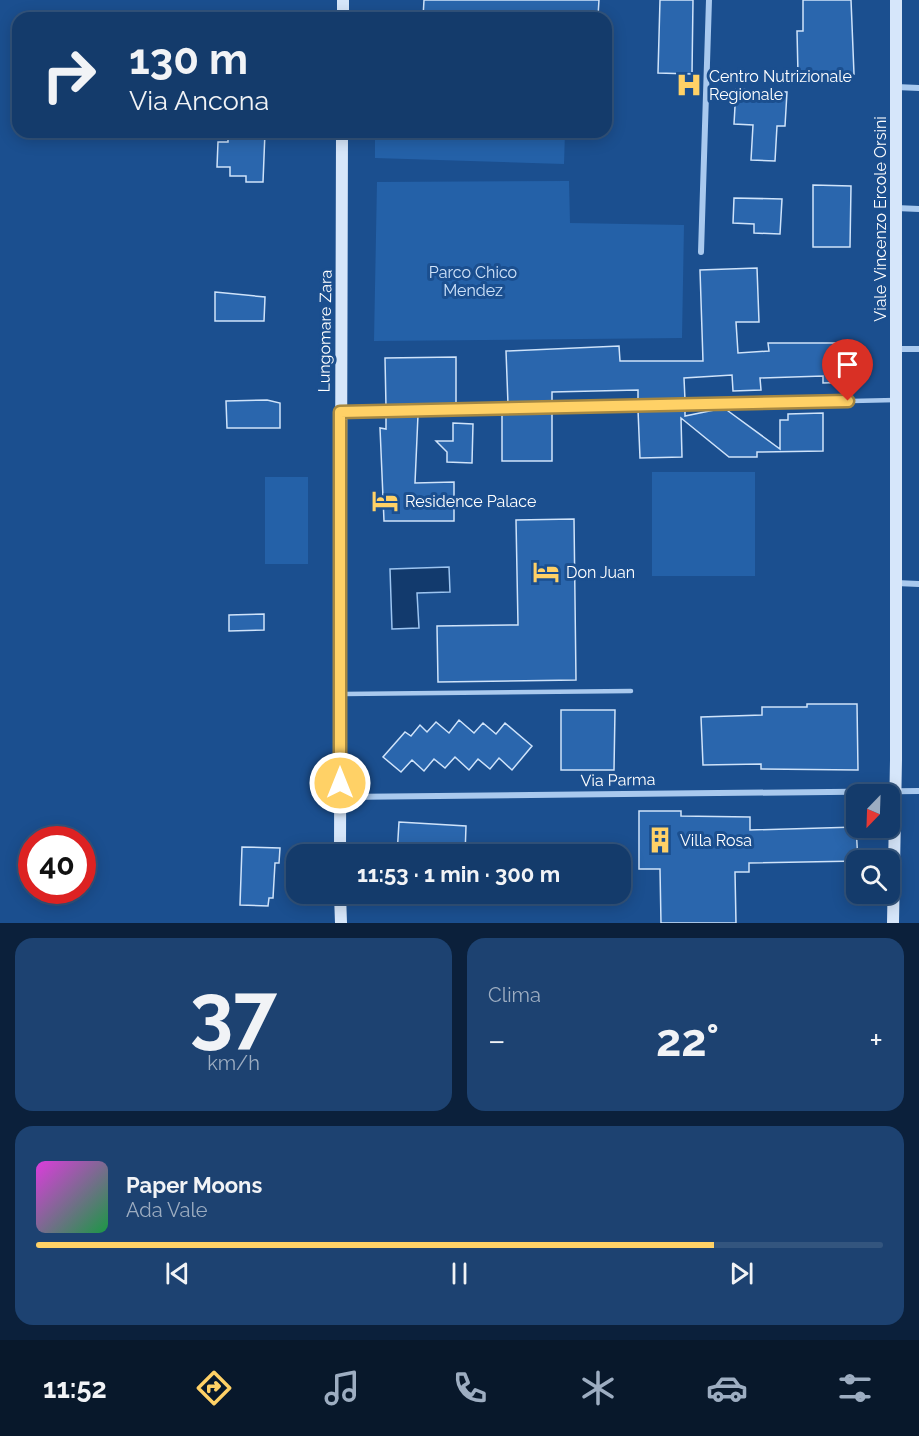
<!DOCTYPE html>
<html lang="it">
<head>
<meta charset="utf-8">
<style>
  body { margin:0; font-family:Raleway,sans-serif; background:#1d4271; color:#f1f3f6; height:100vh; display:flex; flex-direction:column; font-size:22px; white-space:nowrap }
  * { box-sizing:border-box; margin:0 }
  p { font-size:20px; color:#9dadc1 }
  .icon { flex:none; width:33px; height:33px; fill:none; stroke:currentColor; stroke-width:2; stroke-linecap:round; stroke-linejoin:round }
  .map { position:relative; height:923px; overflow:hidden }
  .side { display:flex; flex-direction:column; gap:15px; padding:15px; background:#0b203b; flex:1 }
  .side>* { flex:none }
  .top-card { position:absolute; left:12px; top:12px; width:600px; height:126px; border-radius:18px; box-shadow:0 3px 15px #0003,0 0 0 2px #33557e; background:#143b6b; color:#f1f3f6; overflow:hidden }
  .needle { width:39px; rotate:203deg }
  .buttons { position:absolute; left:846px; top:784px; display:grid; gap:12px }
  .buttons a { display:grid; place-items:center; width:54px; height:54px; border-radius:12px; background:#143b6b; box-shadow:0 3px 15px #0003,0 0 0 2px #33557e; font-size:30px }
  .speed { position:absolute; left:18px; top:826px; display:flex; gap:12px; font-size:30px; font-weight:700; text-align:center }
  .speed>* { display:grid; place-content:center; width:78px; height:78px; border-radius:50%; background:#143b6b; box-shadow:0 3px 15px #0003,0 0 0 2px #33557e; line-height:1 }
  .speed .limit { border:9px solid #d22; background:#fff; color:#111 }
  .pin { position:absolute; display:grid; place-items:center; width:51px; height:51px; color:#fff; margin:-62px -26px; border-radius:50% 50% 50% 0; rotate:-45deg; box-shadow:0 0 6px #0007 }
  .pin .icon { rotate:45deg }
  .me { position:absolute; width:66px; margin:-33px; rotate:0deg; stroke-linejoin:round; filter:drop-shadow(0 0 4px #0008) }
  .turn { display:flex; align-items:center; gap:21px; height:126px; padding:0 18px; font-size:27px }
  .turn .icon { width:78px; height:78px; stroke-width:2.5 }
  .turn b { display:block; font-size:42px; line-height:51px }
  .big { font-size:45px; font-weight:700; line-height:1.1 }
  .side .card { flex:1; display:flex; flex-direction:column; justify-content:center; gap:9px; min-width:0; padding:0 21px; border-radius:18px; background:#1d4271 }
  .side .dial { align-items:center; gap:0 }
  .dial b { font-size:78px; line-height:1 }
  .song { display:flex; align-items:center; gap:18px }
  .cover { width:72px; height:72px; border-radius:9px; background:linear-gradient(135deg,hsl(300 70% 55%),hsl(140 70% 35%)) }
  .played { height:6px; border-radius:3px; background:linear-gradient(90deg,#ffd166 80%,#33557e 80%) }
  .keys { display:flex; justify-content:space-around; direction:ltr }
  .heat { display:flex; justify-content:space-between; align-items:center; font-size:33px; direction:ltr }
  .side .tiles { flex:1; display:grid; gap:15px; grid-template-columns:1fr 1fr }
  .card:last-child { grid-column:span 2 }
  .trip { position:absolute; left:286px; top:844px; width:345px; height:60px; border-radius:18px; background:#143b6b; box-shadow:0 3px 15px #0003,0 0 0 2px #33557e; font-weight:700; line-height:60px; text-align:center }
  .menu { display:flex; height:96px; justify-content:space-around; align-items:center; background:#08182b; color:#9dadc1 }
  .menu .icon { width:42px; height:42px }
  .menu .selected { color:#ffd166 }
  .menu b { font-size:27px; color:#f1f3f6 }
  .map>svg:first-child { display:block }
  .green { fill:#2461a8 }
  .water { fill:#123a6d; stroke:#9cc4f0; stroke-width:1.5 }
  .building { fill:#2a66ad; stroke:#cfe3fa; stroke-width:1.5 }
  .lines { fill:none; stroke-linecap:round; stroke-linejoin:round }
  .lane { stroke:#a9c9ee; stroke-width:4.5 }
  .street { stroke:#a9c9ee; stroke-width:6 }
  .secondary { stroke:#d6e6fa; stroke-width:12 }
  .route-casing { stroke:#a68842; stroke-width:15 }
  .route { stroke:#ffd166; stroke-width:10 }
  .labels { text-anchor:middle; dominant-baseline:central; stroke-width:6; stroke-linejoin:round; paint-order:stroke }
  .poi-label { font-size:16px; fill:#fff; stroke:#1b4f8f; text-anchor:start }
  .street-label { font-size:16px; fill:#fff; stroke:#1b4f8f }
  .park-label { font-size:16px; fill:#cfe3fa; stroke:#1b4f8f }
</style>
</head>
<body>
<div class="map">
<svg width="919" height="923" viewBox="0 0 919 923">
  <rect width="100%" height="100%" fill="#1b4f8f"/>
  <path class="green" d="M375 132H565L564 164 375 158Z
    M569 181 570 223 684 225 682 338 374 341 377 182Z
    M652 472H755V576H652Z
    M265 477H308V564H265Z"/>
  <path class="water" d="M449 567 450 592 417 593 419 628 392 629 390 569Z"/>
  <path class="building" d="M424 0H599L598 16 558 13V18H423Z
    M660 0H693L692 74 658 73Z
    M803 0H851L854 74H798L797 31H803Z
    M736 89 787 92 785 126H777L775 161 751 160 753 125 734 124Z
    M228 132H265L263 182H246V176H230V167H217L218 142H228Z
    M813 185 851 186 850 247H813Z
    M734 198 782 199 780 234 754 233V224L733 223Z
    M757 268 759 322H736L738 353 769 351 768 343H854L856 382 823 383V376L760 378 761 390 733 391 732 375 684 378 685 400 638 401V390L552 392V403L508 404 506 351 619 346 620 361H703L700 270Z
    M215 292 265 297 264 321H215Z
    M456 357V404L386 407 385 358Z
    M267 400 280 403V428H227L226 401Z
    M724 408 780 449V420H788V414L823 413V451L757 452V457H729L681 418 682 457 640 458 638 410 685 409V416Z
    M552 412V461H502V413Z
    M418 415 415 483 454 482V521H384L380 428 386 429V416Z
    M453 423 473 424 472 463 447 462V452L436 441H453Z
    M574 519 576 680 438 682 437 626 518 625 516 520Z
    M264 614V630L229 631V615Z
    M807 704H857L858 770 761 769V764L703 765 701 717 762 715V707H807Z
    M561 710H615L614 770H561Z
    M459 720 474 733 483 723 496 734 505 723 532 746 512 770 499 758 490 769 478 759 469 770 455 757 445 768 434 759 424 771 412 760 401 772 383 757 405 732 411 736 420 725 427 732 436 722 449 733Z
    M639 811H681V816L750 817V830L856 827 858 861 749 863V872H735L736 923H661L660 869H639Z
    M399 822 466 826 465 855H397Z
    M242 847 280 848 279 863H275L273 898H269L268 906 240 905Z"/>
  <g class="lines">
    <path class="lane" d="M343 412 896 400
      M343 694 631 691"/>
    <path class="street" d="M896 87 919 88
      M896 208 919 209
      M701 252 709 0
      M896 349H919
      M896 583 919 584
      M341 797 919 791"/>
    <path class="secondary" d="M343 18V0
      M340 855 342 132
      M340 894 341 923
      M893 923 896 760V0"/>
  </g>
  <g class="lines">
    <g class="route-casing">
      <path id="route" d="M340 783V412L848 401"/>
    </g>
    <use href="#route" class="route"/>
  </g>
  <defs>
    <g id="hospital-bare" transform="scale(2.07)"><path d="M-5-5h3v3.5h4V-5h3V5h-3V1.5h-4V5h-3Z" fill="#ffd166" stroke="#1b4f8f" stroke-width="2.5" paint-order="stroke"/></g>
    <g id="hotel-bare" transform="scale(2.07)"><path d="M-6-4.5h1.5V1H6V5H4.5V3h-9V5H-6ZM-4 0a1.8 1.8 0 1 1 3.6 0ZM.5 0V-2.5h3Q6-2.5 6 0Z" fill="#ffd166" stroke="#1b4f8f" stroke-width="2.5" paint-order="stroke"/></g>
    <g id="building-bare" transform="scale(2.07)"><path d="M-4-6H4V6H1V3H-1V6H-4ZM-2.5-4.3h1.7v1.8h-1.7ZM.8-4.3h1.7v1.8H.8ZM-2.5-1h1.7V.8h-1.7ZM.8-1h1.7V.8H.8Z" fill="#ffd166" stroke="#1b4f8f" stroke-width="2.5" paint-order="stroke"/></g>
  </defs>
  <g fill-rule="evenodd">
    <use href="#hospital-bare" x="689" y="85"/>
    <use href="#hotel-bare" x="385" y="501"/>
    <use href="#hotel-bare" x="546" y="572"/>
    <use href="#building-bare" x="660" y="840"/>
  </g>
  <g class="labels">
    <g class="poi-label">
      <text x="709" y="76">Centro Nutrizionale<tspan x="709" dy="18">Regionale</tspan></text>
      <text x="405" y="501">Residence Palace</text>
      <text x="566" y="572">Don Juan</text>
      <text x="680" y="840">Villa Rosa</text>
    </g>
    <g class="street-label">
      <text transform="translate(880 219) rotate(-90)">Viale Vincenzo Ercole Orsini</text>
      <text transform="translate(325 331) rotate(-89)">Lungomare Zara</text>
      <text transform="translate(618 780) rotate(-1)">Via Parma</text>
    </g>
    <g class="park-label">
      <text x="473" y="272">Parco Chico<tspan x="473" dy="18">Mendez</tspan></text>
    </g>
  </g>
</svg>
<div class="buttons">
<a><svg class="needle" viewBox="-14 -14 28 28"><path d="M0-13l5 13h-10z" fill="#e53935"/><path d="M0 13l5-13h-10z" fill="#9dadc1"/></svg></a>
<a><svg class="icon" aria-label="search" viewBox="0 0 24 24"><circle cx="10" cy="10" r="6"/><path d="M15 15l6 6"/></svg></a>
</div>
<div class="speed"><div class="limit">40</div></div>
<div class="pin" style="left:848px;top:401px;background:#d93025"><svg class="icon" aria-label="arrive" viewBox="0 0 24 24"><path d="M6 21V4h12l-3 4 3 4H6"/></svg></div>
<svg class="me" style="left:340px;top:783px" viewBox="-20 -20 40 40"><circle r="17" fill="#ffd166" stroke="#fff" stroke-width="3"/><path d="M0-11L8 9 0 5-8 9z" fill="#fff"/></svg>
<div class="trip">11:53 · 1 min · 300 m</div>
<div class="top-card">
<div class="turn"><svg class="icon" aria-label="right" viewBox="0 0 24 24"><path d="M7 20v-9h11M14 6l5 5-5 5"/></svg><div><b>130 m</b>Via Ancona</div></div>
</div>
</div>
<section class="side">
<div class="tiles">
<div class="card dial"><b>37</b><p>km/h</p></div>
<div class="card"><p>Clima</p>
<div class="heat"><a>−</a><b class="big">22°</b><a>+</a></div>
</div>
<div class="card">
<div class="song"><i class="cover"></i><div><b>Paper Moons</b><p>Ada Vale</p></div></div>
<div class="played"></div>
<div class="keys"><svg class="icon" aria-label="previous" viewBox="0 0 24 24"><path d="M18 5L8 12l10 7zM5 5v14"/></svg><svg class="icon" aria-label="pause" viewBox="0 0 24 24"><path d="M8 5v14M16 5v14"/></svg><svg class="icon" aria-label="next" viewBox="0 0 24 24"><path d="M6 5l10 7-10 7zM19 5v14"/></svg></div>
</div>
</div>
</section>
<nav class="menu">
<b>11:52</b>
<svg class="icon selected" aria-label="directions" viewBox="0 0 24 24"><path d="M12 3l9 9-9 9-9-9zM9 14v-3h6M13 9l2 2-2 2"/></svg>
<svg class="icon" aria-label="music" viewBox="0 0 24 24"><path d="M9 18V5l10-2v13"/><circle cx="6" cy="18" r="3"/><circle cx="16" cy="16" r="3"/></svg>
<svg class="icon" aria-label="phone" viewBox="0 0 24 24"><path d="M5 4h4l2 5-3 2q2 4 5 5l2-3 5 2v4C11 20 4 13 5 4z"/></svg>
<svg class="icon" aria-label="climate" viewBox="0 0 24 24"><path d="M12 3v18M4 7l16 10M4 17L20 7"/></svg>
<svg class="icon" aria-label="car" viewBox="0 0 24 24"><path d="M5 17H2v-5l4-1 3-4h7l3 4 3 1v5h-3M9 17h6M6 11h13"/><circle cx="7" cy="17" r="2"/><circle cx="17" cy="17" r="2"/></svg>
<svg class="icon" aria-label="filters" viewBox="0 0 24 24"><path d="M4 7h16M4 17h16"/><circle cx="9" cy="7" r="2"/><circle cx="15" cy="17" r="2"/></svg>
</nav>
</body>
</html>
